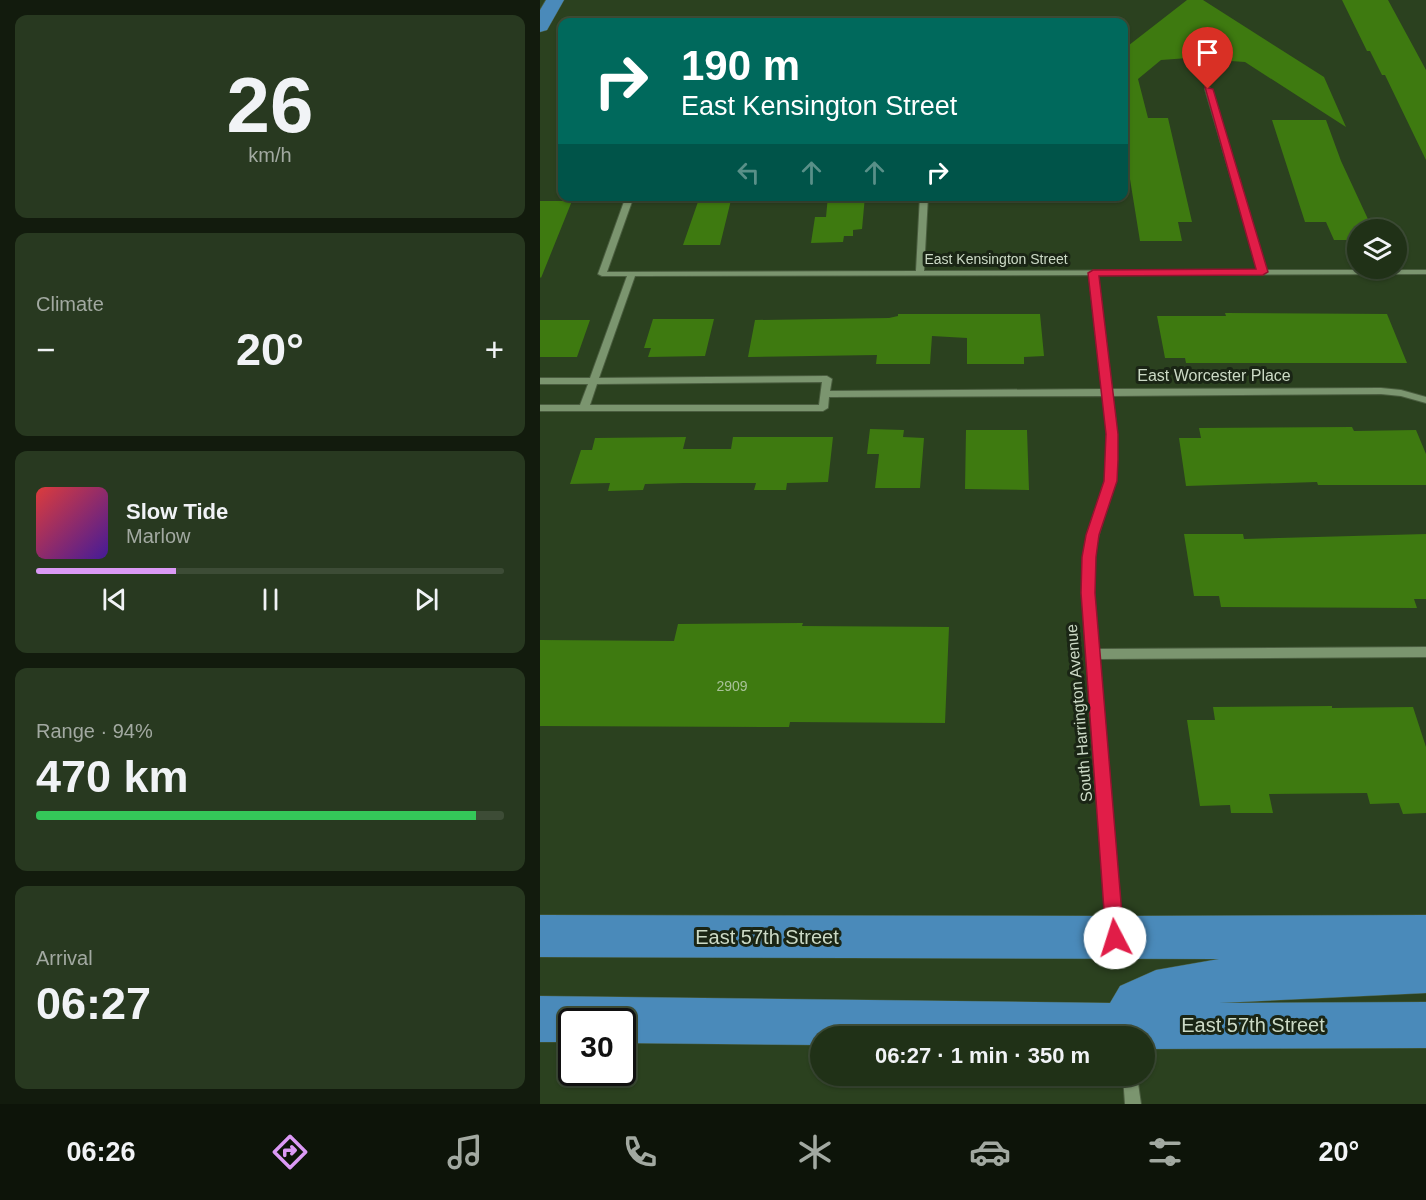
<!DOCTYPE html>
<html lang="en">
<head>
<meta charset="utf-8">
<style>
  body { margin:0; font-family:Helvetica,sans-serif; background:#283920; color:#f1f3f6; height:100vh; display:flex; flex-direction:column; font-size:22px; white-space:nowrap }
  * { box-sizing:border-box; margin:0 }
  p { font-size:20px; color:#a2a9a1 }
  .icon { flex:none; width:33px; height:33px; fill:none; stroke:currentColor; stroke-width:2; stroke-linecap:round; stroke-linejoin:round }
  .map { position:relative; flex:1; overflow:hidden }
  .side { display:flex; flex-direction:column; gap:15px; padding:15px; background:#121b0d; width:540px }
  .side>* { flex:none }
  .top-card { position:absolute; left:18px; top:18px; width:570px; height:183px; border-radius:12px; box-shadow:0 2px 4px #0004,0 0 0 2px #3d4c36; background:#00695c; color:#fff; overflow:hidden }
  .tools { position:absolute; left:807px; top:219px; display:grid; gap:12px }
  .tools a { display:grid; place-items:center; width:60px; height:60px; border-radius:50%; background:#203117; box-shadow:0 2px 4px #0004,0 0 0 2px #3d4c36; font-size:30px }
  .speed { position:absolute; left:18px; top:1008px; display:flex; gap:12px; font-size:30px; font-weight:700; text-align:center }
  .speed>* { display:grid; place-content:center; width:78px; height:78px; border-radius:50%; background:#203117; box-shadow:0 2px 4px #0004,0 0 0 2px #3d4c36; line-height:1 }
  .speed .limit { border:3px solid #111; border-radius:9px; background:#fff; color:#111 }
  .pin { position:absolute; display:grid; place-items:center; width:51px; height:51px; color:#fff; margin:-62px -26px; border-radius:50% 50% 50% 0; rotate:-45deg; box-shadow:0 0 6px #0007 }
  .pin .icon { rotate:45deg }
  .me { position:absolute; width:66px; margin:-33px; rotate:355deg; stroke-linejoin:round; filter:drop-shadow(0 0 4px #0008) }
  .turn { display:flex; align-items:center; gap:21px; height:126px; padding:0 24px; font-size:27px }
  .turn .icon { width:78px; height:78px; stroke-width:2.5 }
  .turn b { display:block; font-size:42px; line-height:51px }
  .lanes { display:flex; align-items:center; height:57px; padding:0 24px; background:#0003; justify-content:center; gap:30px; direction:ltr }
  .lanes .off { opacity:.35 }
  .big { font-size:45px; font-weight:600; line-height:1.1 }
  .side .widget { flex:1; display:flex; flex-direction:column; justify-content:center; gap:9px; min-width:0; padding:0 21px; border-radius:12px; background:#283920 }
  .side .dial { align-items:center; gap:0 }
  .dial b { font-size:78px; line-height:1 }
  .song { display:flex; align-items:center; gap:18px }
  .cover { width:72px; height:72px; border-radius:9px; background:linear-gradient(135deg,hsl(0 70% 55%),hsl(260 70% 35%)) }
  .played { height:6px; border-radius:3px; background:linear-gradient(90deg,#db99f5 30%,#3d4c36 30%) }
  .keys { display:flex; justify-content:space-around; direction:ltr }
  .heat { display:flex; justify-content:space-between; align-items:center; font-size:33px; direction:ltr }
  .charge { height:9px; border-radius:4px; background:linear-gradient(90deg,#34c759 94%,#3d4c36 0) }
  .trip { position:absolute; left:270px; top:1026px; width:345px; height:60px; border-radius:30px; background:#203117; box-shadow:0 2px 4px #0004,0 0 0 2px #3d4c36; font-weight:600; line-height:60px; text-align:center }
  .menu { display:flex; height:96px; justify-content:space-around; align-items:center; background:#0d1409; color:#a2a9a1 }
  .menu .icon { width:42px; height:42px }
  .menu .on { color:#db99f5 }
  .menu b { font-size:27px; color:#f1f3f6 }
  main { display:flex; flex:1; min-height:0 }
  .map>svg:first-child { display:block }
  .building { fill:#3e7a10 }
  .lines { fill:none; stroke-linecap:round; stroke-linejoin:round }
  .minor-casing { stroke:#4a5d3f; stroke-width:2 }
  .major-casing { stroke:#4a5d3f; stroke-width:1 }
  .minor { fill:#7b956f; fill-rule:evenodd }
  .major { fill:#4a8aba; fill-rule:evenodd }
  .route { fill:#e11d48; stroke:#92132f; stroke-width:1.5 }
  .labels { text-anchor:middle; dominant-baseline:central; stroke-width:6; stroke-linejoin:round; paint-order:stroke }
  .far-street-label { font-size:14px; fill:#ccdac6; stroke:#1a2515 }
  .number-label { font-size:14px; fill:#a8c298 }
  .street-label { font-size:16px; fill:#ccdac6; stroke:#1a2515 }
  .near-street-label { font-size:20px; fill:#ccdac6; stroke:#1a2515 }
</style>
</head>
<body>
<main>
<section class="side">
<div class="widget dial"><b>26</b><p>km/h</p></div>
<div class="widget"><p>Climate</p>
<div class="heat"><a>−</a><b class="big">20°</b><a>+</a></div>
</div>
<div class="widget">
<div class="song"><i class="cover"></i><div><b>Slow Tide</b><p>Marlow</p></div></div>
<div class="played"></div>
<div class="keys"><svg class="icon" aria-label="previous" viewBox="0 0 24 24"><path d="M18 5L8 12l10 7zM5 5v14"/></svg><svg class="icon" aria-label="pause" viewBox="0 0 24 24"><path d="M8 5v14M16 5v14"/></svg><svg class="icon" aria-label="next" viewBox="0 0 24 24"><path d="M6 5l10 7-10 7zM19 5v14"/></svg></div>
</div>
<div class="widget"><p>Range · 94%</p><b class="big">470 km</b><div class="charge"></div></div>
<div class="widget"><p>Arrival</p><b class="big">06:27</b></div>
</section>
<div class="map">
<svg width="886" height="1104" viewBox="0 0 886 1104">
  <rect width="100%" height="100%" fill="#2b411f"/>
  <path class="building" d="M647 0H663L784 77 806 127 705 62 648 58 621 60 598 79 608 118H628L652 222H638L642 241H600L584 142V49Z
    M802 0H848L886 70V160L845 75H842L830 51H827Z
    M732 120H786L801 161 833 230H818V240H794L786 222H765Z
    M160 196H192L180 245H143Z
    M288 196H325L322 229 313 230V236H304L303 242 271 243 275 217H286Z
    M0 201H32L1 278 0 277Z
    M685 313 847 314 867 363H646L645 358H625L617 316H686Z
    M358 314H500L504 356 484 357V364H427V338L392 336 390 364H336L337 355 208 357 215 320 349 318 358 316Z
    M113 319H174L165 356 108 357 111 348H104Z
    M0 320H50L37 357H0Z
    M812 427 814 431 876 430 886 454V485H778L777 482 646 486 639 438H661L659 428Z
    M330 429 364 430 363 437 384 438 380 488H335L339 454H327Z
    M426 430H487L489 490 425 489Z
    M146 437 143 449H191L193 437H293L288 482 247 483 246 490H214L216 483H144L105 484 103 490 68 491 70 483 30 484 41 450H52L55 438Z
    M644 534H703L704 539 886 534V599H874L877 608 681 607 679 596H654Z
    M263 623 262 626 409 627 405 723 250 722 249 727 0 726V640L134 641 138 624Z
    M792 706V708L873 707 886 747V813L863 814 859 803 830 804 827 793 729 794 733 813H691L690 805 660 806 647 720H675L673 707Z"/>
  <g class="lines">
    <g class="minor-casing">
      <path id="minor" d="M668 87 671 89 726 270H886V274L557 275 571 389 841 388 861 390 886 397V403L861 396 841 394 572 396C575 422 580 456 575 482 569 508 557 531 554 558 552 588 556 619 558 649L886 647V657L559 659 582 929 580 934 575 936 570 934 568 929 543 593 544 557 548 535 565 481 567 434 563 396 289 397 288 408 283 411H0V405H40L48 384H0V378H50L87 276H62L58 274 86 196H94L67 272 376 271 380 196H388L384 271 718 270 665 89ZM549 275 562 389 290 391 292 379 287 376 59 378 95 276ZM282 382 279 405H50L57 384Z
        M583 1076H597L601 1104H585Z"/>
    </g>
    <g class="major-casing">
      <path id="major" d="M6 0H24L7 30 0 32V10Z
        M0 915 575 916 886 915V993L679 1003 886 1002V1048L604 1049V1036H280V1045L82 1043V1022H32V1042H0V996L570 1003 580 986 616 970 679 959 0 957Z"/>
    </g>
    <use href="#minor" class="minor"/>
    <use href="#major" class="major"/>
  </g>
  <path class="route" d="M665 87 673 89 728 272 723 275 559 276 578 434V460L577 481 559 535 556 557 555 593 584 938 582 945 575 947 569 945 566 938 541 593 542 557 546 535 564 481 566 434 548 273 553 270 716 269Z"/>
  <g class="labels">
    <g class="far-street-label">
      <text x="456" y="259">East Kensington Street</text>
    </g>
    <g class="number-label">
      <text x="192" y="686">2909</text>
    </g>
    <g class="street-label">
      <text x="674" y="375">East Worcester Place</text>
      <text transform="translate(539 713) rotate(-95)">South Harrington Avenue</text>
    </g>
    <g class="near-street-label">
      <text x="227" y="937">East 57th Street</text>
      <text x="713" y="1025">East 57th Street</text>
    </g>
  </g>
</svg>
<div class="tools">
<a><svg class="icon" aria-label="layers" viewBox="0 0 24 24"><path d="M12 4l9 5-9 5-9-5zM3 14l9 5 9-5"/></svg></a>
</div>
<div class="speed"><div class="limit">30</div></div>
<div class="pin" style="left:668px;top:89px;background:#d93025"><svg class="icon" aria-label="arrive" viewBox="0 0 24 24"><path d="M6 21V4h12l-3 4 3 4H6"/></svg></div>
<svg class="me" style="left:575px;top:938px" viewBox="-20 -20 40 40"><circle r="19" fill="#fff"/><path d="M0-13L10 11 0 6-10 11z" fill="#e11d48"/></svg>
<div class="trip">06:27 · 1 min · 350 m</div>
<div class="top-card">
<div class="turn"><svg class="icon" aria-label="right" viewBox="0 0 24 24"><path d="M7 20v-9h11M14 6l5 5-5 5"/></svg><div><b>190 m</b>East Kensington Street</div></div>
<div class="lanes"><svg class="icon off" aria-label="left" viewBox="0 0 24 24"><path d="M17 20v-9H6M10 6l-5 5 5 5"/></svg><svg class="icon off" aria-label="ahead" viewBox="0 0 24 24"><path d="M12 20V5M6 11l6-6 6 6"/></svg><svg class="icon off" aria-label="ahead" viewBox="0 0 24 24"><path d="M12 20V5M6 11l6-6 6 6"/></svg><svg class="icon" aria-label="right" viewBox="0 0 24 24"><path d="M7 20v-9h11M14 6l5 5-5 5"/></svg></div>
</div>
</div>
</main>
<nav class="menu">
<b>06:26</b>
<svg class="icon on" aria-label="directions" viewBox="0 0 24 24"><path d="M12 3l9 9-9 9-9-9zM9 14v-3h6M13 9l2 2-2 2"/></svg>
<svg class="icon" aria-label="music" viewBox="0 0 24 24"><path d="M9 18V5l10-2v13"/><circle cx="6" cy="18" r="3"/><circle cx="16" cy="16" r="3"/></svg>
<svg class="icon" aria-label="phone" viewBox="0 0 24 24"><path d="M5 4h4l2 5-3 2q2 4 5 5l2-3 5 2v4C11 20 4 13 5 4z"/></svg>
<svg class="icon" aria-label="climate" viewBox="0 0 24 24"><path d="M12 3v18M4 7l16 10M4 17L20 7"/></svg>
<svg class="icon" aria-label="car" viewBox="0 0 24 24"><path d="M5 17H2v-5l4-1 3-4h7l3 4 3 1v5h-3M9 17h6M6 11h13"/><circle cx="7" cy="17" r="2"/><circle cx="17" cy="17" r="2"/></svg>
<svg class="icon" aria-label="filters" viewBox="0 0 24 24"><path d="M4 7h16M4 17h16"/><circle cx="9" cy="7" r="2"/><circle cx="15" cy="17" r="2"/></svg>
<b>20°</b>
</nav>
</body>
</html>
